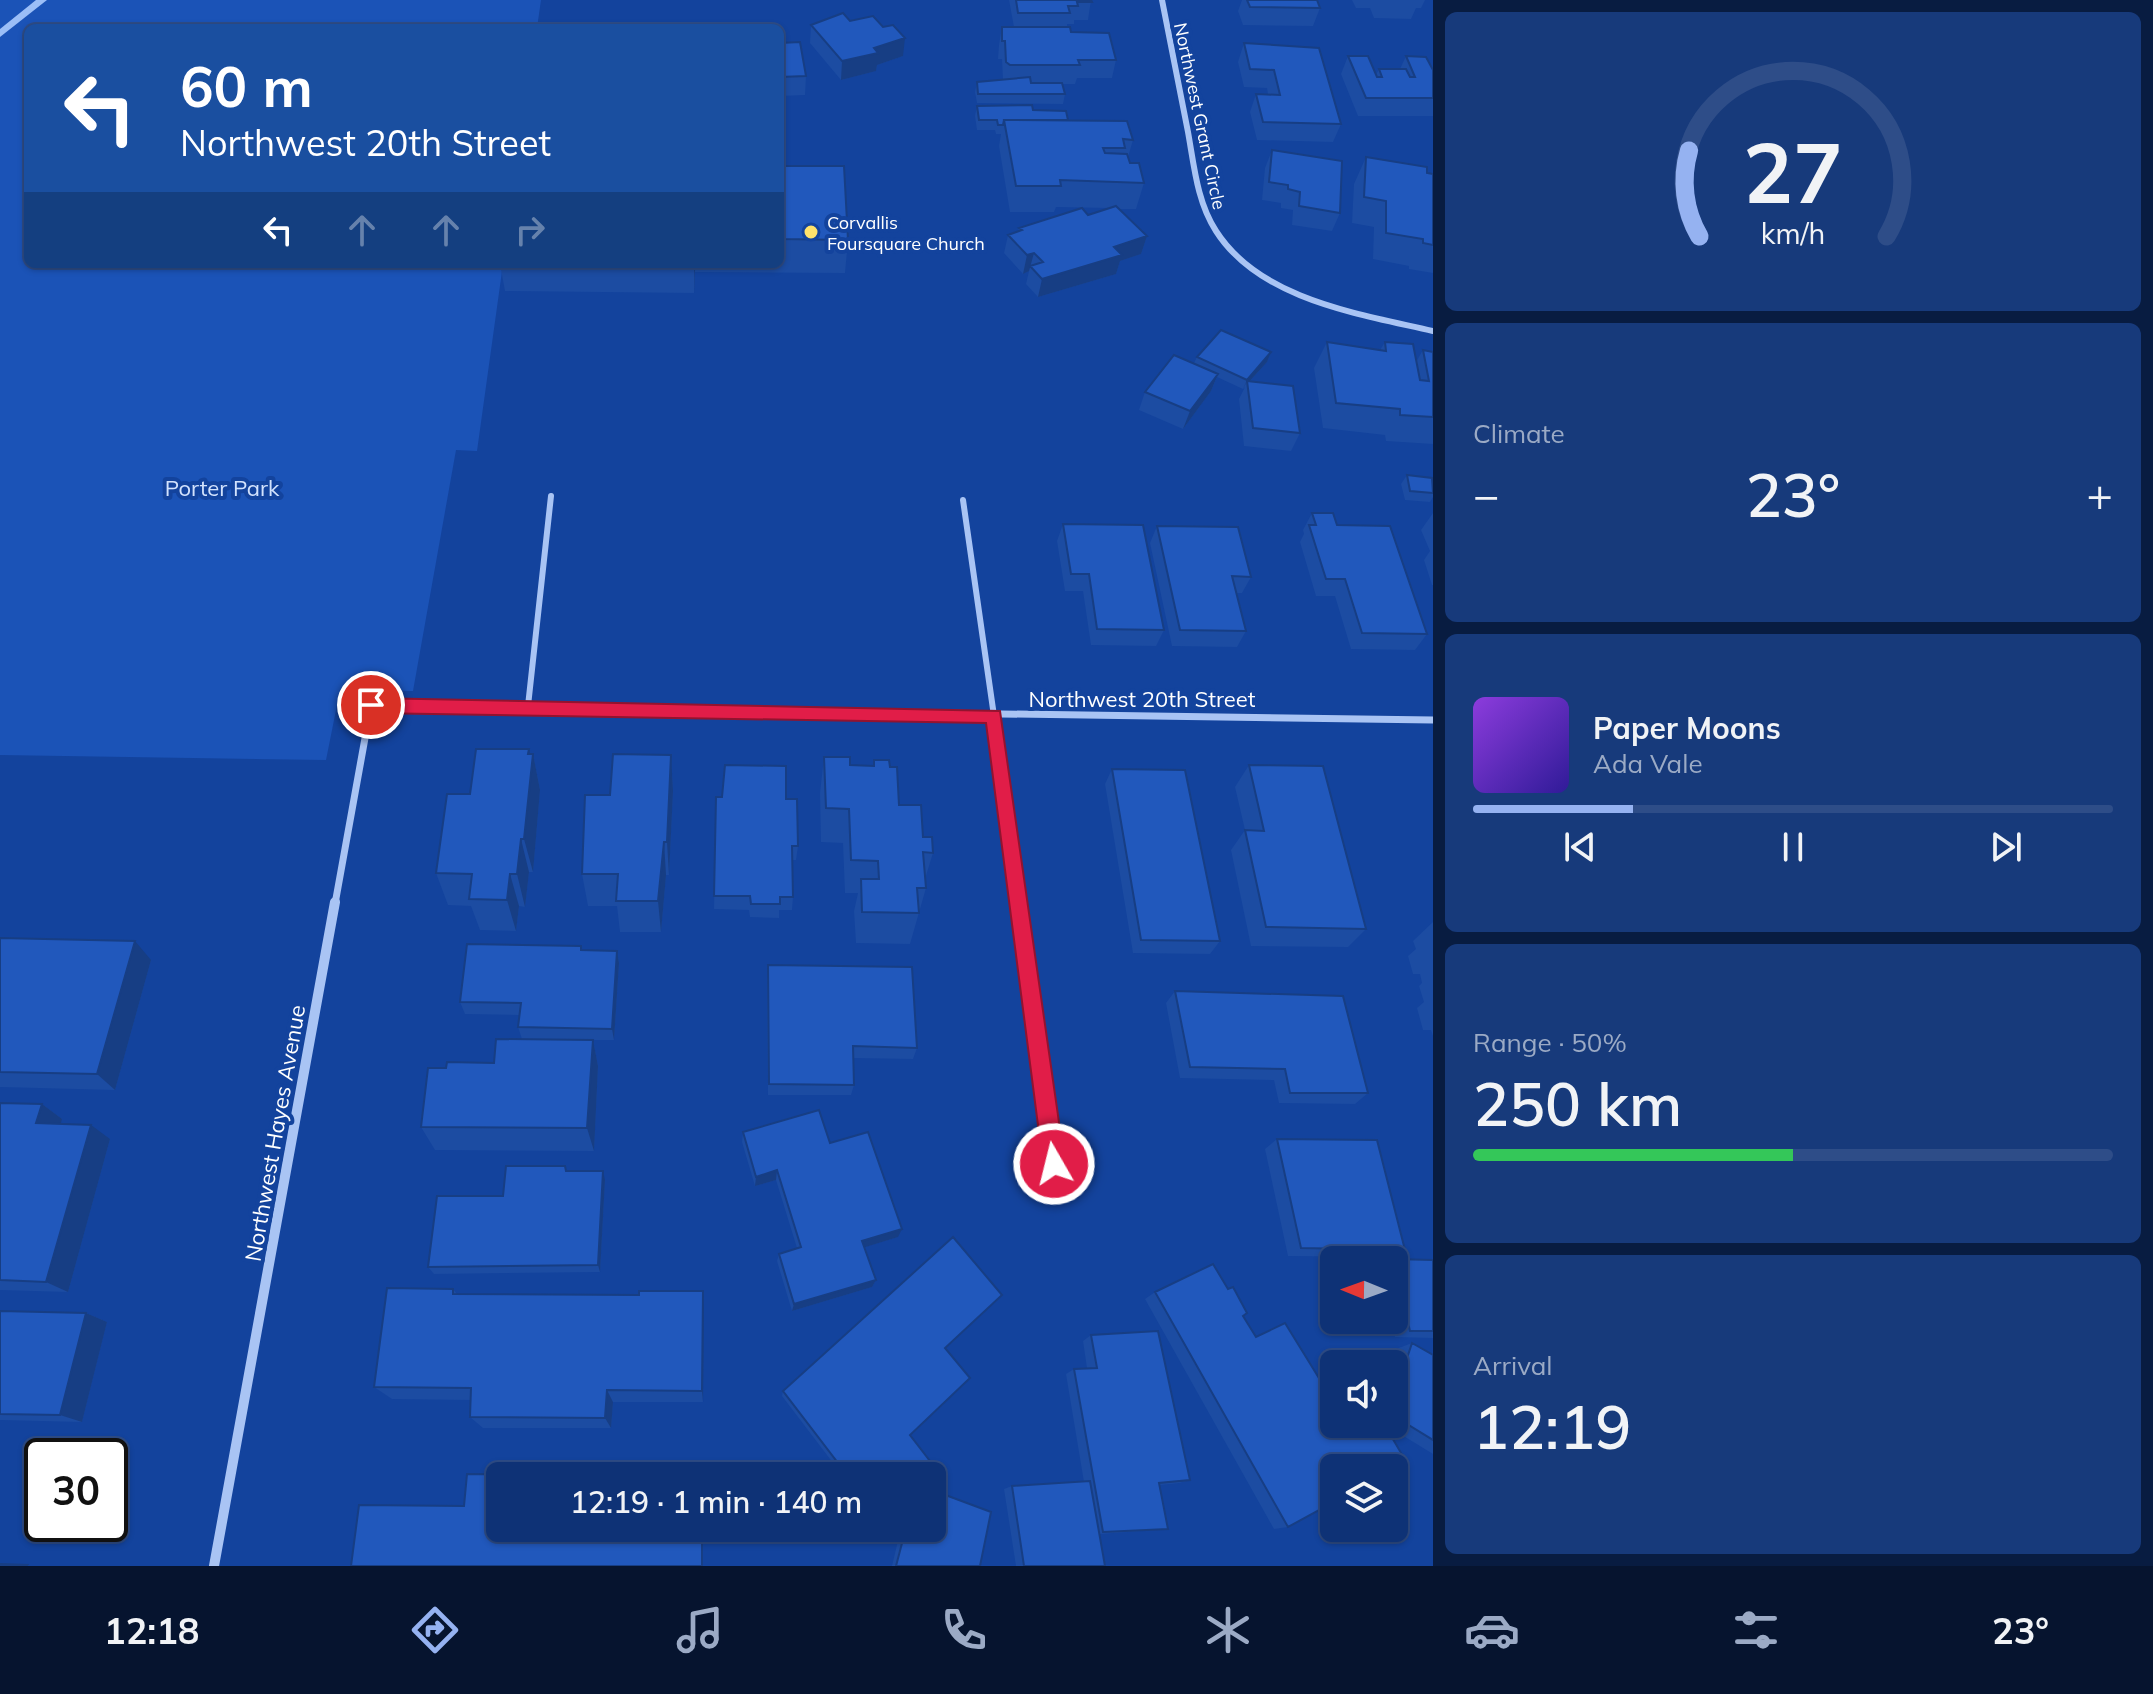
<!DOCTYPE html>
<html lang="en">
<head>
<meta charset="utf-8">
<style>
  body { margin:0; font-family:Mulish,sans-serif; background:#173a7b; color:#f1f3f6; height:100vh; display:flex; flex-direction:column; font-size:30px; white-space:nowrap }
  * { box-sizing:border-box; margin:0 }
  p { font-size:26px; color:#9baac5 }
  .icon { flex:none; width:44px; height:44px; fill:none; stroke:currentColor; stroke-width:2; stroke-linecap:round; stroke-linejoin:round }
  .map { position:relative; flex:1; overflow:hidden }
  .side { display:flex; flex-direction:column; gap:12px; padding:12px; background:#081c41; width:720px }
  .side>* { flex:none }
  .banner { position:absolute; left:24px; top:24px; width:760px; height:244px; border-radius:12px; box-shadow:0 2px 6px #0004,0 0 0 2px #2e4d88; background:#1a4fa0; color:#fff; overflow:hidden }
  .needle { width:52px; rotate:271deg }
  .controls { position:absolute; left:1320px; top:1246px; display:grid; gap:16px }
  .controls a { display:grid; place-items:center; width:88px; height:88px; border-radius:12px; background:#0e3276; box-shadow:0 2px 6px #0004,0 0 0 2px #2e4d88; font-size:40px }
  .speed { position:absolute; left:24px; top:1438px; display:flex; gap:16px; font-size:40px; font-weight:700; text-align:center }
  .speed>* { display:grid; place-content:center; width:104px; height:104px; border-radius:50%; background:#0e3276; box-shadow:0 2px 6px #0004,0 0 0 2px #2e4d88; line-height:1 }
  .speed .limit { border:4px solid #111; border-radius:12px; background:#fff; color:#111 }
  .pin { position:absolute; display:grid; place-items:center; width:68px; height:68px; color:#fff; margin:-34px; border:4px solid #fff; border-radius:50%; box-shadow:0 2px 8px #0007 }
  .me { position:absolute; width:88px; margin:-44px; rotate:352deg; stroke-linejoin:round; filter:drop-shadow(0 0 6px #0008) }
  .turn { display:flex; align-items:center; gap:28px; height:168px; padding:0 24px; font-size:36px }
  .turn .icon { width:104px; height:104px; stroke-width:2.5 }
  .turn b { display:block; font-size:56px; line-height:68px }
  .lanes { display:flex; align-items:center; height:76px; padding:0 24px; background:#0003; justify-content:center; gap:40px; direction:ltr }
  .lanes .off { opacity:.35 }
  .big { font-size:60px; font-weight:600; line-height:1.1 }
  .side .tile { flex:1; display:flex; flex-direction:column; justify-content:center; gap:12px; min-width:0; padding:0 28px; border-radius:12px; background:#173a7b }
  .side .dial { align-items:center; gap:0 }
  .dial svg { height:208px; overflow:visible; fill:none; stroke:#2e4d88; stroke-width:7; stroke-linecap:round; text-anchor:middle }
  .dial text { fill:#f1f3f6; stroke:none }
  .song { display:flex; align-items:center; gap:24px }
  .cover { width:96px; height:96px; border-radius:12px; background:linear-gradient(135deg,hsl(270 70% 55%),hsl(250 70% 35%)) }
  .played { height:8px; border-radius:4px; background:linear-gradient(90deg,#95b2f1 25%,#2e4d88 25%) }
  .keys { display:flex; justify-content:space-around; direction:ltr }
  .heat { display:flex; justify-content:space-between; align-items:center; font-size:44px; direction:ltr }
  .charge { height:12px; border-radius:6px; background:linear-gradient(90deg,#34c759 50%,#2e4d88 0) }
  .trip { position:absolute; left:486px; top:1462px; width:460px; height:80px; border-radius:12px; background:#0e3276; box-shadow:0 2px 6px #0004,0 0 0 2px #2e4d88; font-weight:600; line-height:80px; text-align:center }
  .tab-bar { display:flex; height:128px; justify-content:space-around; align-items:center; background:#06142f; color:#9baac5 }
  .tab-bar .icon { width:56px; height:56px }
  .tab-bar .current { color:#95b2f1 }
  .tab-bar b { font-size:36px; color:#f1f3f6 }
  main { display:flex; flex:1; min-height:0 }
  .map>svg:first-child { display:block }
  .green { fill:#1b53b7 }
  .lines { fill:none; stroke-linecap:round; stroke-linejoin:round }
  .stream { fill:#9bbef7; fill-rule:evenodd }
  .lane { stroke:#a9c4f4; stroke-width:6 }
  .street-far2 { stroke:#a9c4f4; stroke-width:6 }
  .street-far1 { stroke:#a9c4f4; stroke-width:7 }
  .street { stroke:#a9c4f4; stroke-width:10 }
  .wall { fill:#1c4ca2 }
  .shaded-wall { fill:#173e84 }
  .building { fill:#2158bc; stroke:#173e84; stroke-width:2 }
  .route { fill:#e11d48; stroke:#92132f; stroke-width:2 }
  .poi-dot { fill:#ffe26c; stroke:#13439d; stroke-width:3 }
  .labels { text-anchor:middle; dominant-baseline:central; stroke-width:8; stroke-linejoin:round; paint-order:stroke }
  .far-street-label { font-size:18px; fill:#fff; stroke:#13439d }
  .far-poi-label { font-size:18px; fill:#fff; stroke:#13439d; text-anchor:start }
  .park-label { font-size:22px; fill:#d2e2fd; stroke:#13439d }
  .street-label { font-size:22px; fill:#fff; stroke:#13439d }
</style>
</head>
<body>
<main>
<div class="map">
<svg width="1433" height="1566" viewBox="0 0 1433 1566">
  <rect width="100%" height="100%" fill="#13439d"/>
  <path class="green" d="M0 0H541L537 28H28V264H503L477 451 456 450 413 691 340 690 326 760 0 755Z"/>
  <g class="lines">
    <path class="stream" d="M36 0H47L0 37V29Z"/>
    <path class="lane" d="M963 500 994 716
      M528 706 551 496"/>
    <path class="street-far2" d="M1162 0C1171 44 1179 88 1188 132 1194 165 1197 202 1216 231 1260 300 1360 314 1433 331"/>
    <path class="street-far1" d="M994 716 1019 904
      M335 904 371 705 1433 720"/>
    <path class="street" d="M1019 902 1054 1164
      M214 1566 335 902"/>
  </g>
  <path class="wall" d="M1009 0H1091L1088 20H1074V24H1067V27L1071 32 1116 60 1112 78H1077L1075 84H1063L1065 94 1063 104 977 103 975 92 977 82 1003 80 1002 59H998L999 45 1002 27H1014Z
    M1242 0H1317L1320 8 1313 26 1243 25 1238 11Z
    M1352 0H1425L1421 8H1416L1411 19 1374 18 1370 8H1356Z
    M811 25 903 56 877 65 876 71 841 80 810 43Z
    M780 43 806 76 805 95 780 96Z
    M1244 43 1341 124 1333 142 1257 140 1250 112 1256 94H1268L1267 88 1244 87 1238 62Z
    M1348 56 1376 75 1379 69H1400L1406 56 1433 70V116H1358L1341 74Z
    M977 106 1033 110 1133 140 1128 157 1130 163 1144 183 1136 209H1119L1147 236 1141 254 1120 261 1116 274 1038 297 1026 284 1029 271 1023 274 1004 253 1008 235 1018 232 1019 228 1088 215 1108 208 1056 207 1054 212H1010L999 146 1001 134H996L995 130H977L975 116Z
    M1272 150 1340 213 1332 231 1292 225 1293 210 1281 208V203L1262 200 1265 168Z
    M1366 157 1433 174V273L1409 269V266L1373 259 1374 227 1352 223 1354 184Z
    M780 166 848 240 845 273 695 272 694 293 505 291 500 264H780Z
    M1327 342 1380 350 1385 342 1416 362 1423 350 1433 352V444L1386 441 1385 435 1323 428 1314 368Z
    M1271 352 1267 362 1250 381 1300 433 1291 451 1244 446 1239 399 1245 387 1243 389 1217 377 1211 391 1183 429 1139 410 1145 392 1194 363 1197 357Z
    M1407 475 1433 481V497L1430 502 1405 500 1401 484Z
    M1312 513 1337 525 1427 634 1415 650 1351 649 1335 596H1316L1300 542 1304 534 1303 530Z
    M1433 513V585H1432L1424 560 1430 551 1421 530Z
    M1063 524 1164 630 1156 646 1091 645 1083 591H1065L1057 541Z
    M1157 526 1251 577 1242 593H1237L1246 631 1237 647 1172 646 1150 543Z
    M529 749 530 754H533L540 790 533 872H529L525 907 519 906 516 931 480 930 471 906 448 905 436 873 470 794Z
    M671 755 673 791 669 875H666L661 932H620L617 906H588L582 874 610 795Z
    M824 757 850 765 873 766 874 760 899 805 923 837 933 853 925 879 926 888 910 944 856 943 854 911 858 893H845L843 843 821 842 820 793Z
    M1249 765 1366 929 1348 947 1251 946 1231 850 1245 830 1235 787Z
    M1112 769 1220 941 1210 954 1133 953 1105 784Z
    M716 797 786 799 798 846 796 860H792L793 897 792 910H779V918L750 917 749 910 714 909Z
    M1433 922V1036L1431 1030H1423L1417 1008 1424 1002 1419 986 1422 983 1420 974H1413L1408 956 1416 949 1413 941Z
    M0 938 151 960 115 1090 0 1087Z
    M582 950 617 951 619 963 614 1040H593L598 1066 594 1151 435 1150 421 1127 446 1068 494 1063 522 1039 518 1027 519 1015 465 1014 460 1002Z
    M768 965 917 1048 913 1059 853 1058 854 1085 851 1095H768L767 978Z
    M1175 991 1368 1093 1355 1104 1279 1103 1274 1080 1180 1078 1166 1003Z
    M0 1103 42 1104 62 1119 60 1124 110 1139 68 1292 0 1290Z
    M743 1132 830 1143 898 1237 865 1247 876 1280 872 1287 792 1311 777 1261 779 1254 797 1248 776 1180 755 1186 742 1142Z
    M1277 1139 1405 1250 1390 1257 1288 1256 1265 1149Z
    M567 1171 605 1180 600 1272 434 1274 428 1267Z
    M1393 1259 1433 1260V1338L1395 1337 1391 1320H1394V1260H1391Z
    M453 1289 457 1294 704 1308 703 1402H613L611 1428H483L470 1417 471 1400 392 1399 374 1387Z
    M1155 1292 1243 1316 1256 1337 1328 1394 1334 1391V1424H1394V1364H1391L1396 1349 1412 1343 1433 1355V1454L1384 1424 1288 1527 1274 1529 1145 1299Z
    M1002 1295 945 1349 910 1435 921 1476H843L782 1396 783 1391Z
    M0 1311 86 1313 107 1322 82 1422 0 1420Z
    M1091 1335 1190 1480 1179 1483 1159 1485 1168 1529 1157 1530 1099 1534 1105 1566H1016L1004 1489 1012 1486 1084 1482 1066 1374 1074 1369 1087 1368 1083 1341Z
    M901 1528H932L980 1566H892Z"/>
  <path class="shaded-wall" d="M905 38 903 56 877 65 876 71 841 80 842 61 874 48Z
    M1147 236 1141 254 1120 261 1116 274 1038 297 1042 279 1114 247Z
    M1034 253 1029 271 1023 274 1027 255Z
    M694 264H695L694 293Z
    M1271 352 1267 362 1247 384V381L1243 389 1247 380Z
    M1218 374 1211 391 1183 429 1190 411Z
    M529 749 532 763 533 754 540 790 533 872 524 839Z
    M671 755 673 791 669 875 667 842Z
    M521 839 529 872 525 907 517 874Z
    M664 842 666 875 661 932 658 901Z
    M510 874 519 906 516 931 507 900Z
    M135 941 151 960 115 1090 97 1074Z
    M617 951 619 963 614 1040 612 1029Z
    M593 1040 598 1066 594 1151 587 1128Z
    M42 1104 62 1119 57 1138 36 1123Z
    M91 1125 110 1139 68 1292 46 1282Z
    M777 1170 776 1180 755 1186 756 1177Z
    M603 1171 605 1180 600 1272 598 1265Z
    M902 1229 898 1237 859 1249 862 1241Z
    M876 1280 872 1287 792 1311 794 1304Z
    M703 1291 704 1308 703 1402 702 1391Z
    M86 1313 107 1322 82 1422 60 1415Z
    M607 1390 613 1402 611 1428 605 1418Z"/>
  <path class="building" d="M1016 0H1091L1092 2H1077L1078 6H1068L1070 13H1018Z
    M1247 0H1317L1320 8 1250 7Z
    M843 13 850 21 873 16 883 27 893 25 905 38 874 48 878 53 842 61 811 25Z
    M1002 27H1070L1071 32 1109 33 1116 60H1078L1080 65H1010L1006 62 1005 41H1002Z
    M800 42 806 76 780 77V43Z
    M1244 43 1319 48 1341 124 1263 122 1256 94 1280 95 1274 70 1250 69Z
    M1348 56H1368L1377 77H1382L1379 69H1406L1410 77H1415L1406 56 1426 57 1433 70V98H1366Z
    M1030 77 1031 83H1062L1065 94H978L977 82Z
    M1032 105 1033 110 1066 111 1068 120H1004L1003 125H998L997 120H979L977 106Z
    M1004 120 1127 121 1133 140 1123 139 1125 148H1103L1105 153 1127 154 1130 163H1139L1144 183 1060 180 1061 186H1016Z
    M1272 150 1342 161 1340 213 1299 206 1300 192 1288 189V185L1269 182Z
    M1366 157 1427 167V173L1433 174V245L1423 243V239L1386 233V201L1364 197Z
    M780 166H844L848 240 780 239Z
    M1116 206 1147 236 1114 247 1122 255 1042 279 1030 266 1043 262 1034 253 1027 255 1008 235 1022 230 1019 228 1082 208 1088 215Z
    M1221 330 1271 352 1247 380 1197 357Z
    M1327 342 1386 351 1385 342 1413 344 1420 380 1429 381 1423 350 1433 352V417L1400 415V409L1336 403Z
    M1174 355 1218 374 1190 411 1145 392Z
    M1247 381 1293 386 1300 433 1253 428Z
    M1407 475 1432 478 1433 493 1410 491Z
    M1312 513H1333L1337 525 1390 526 1427 634 1362 633 1345 579H1326L1309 525H1316Z
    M1063 524 1143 525 1164 630 1097 629 1089 574H1071Z
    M1157 526 1238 527 1251 577 1232 576 1246 631 1180 630Z
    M476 749H529L528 754H533L524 839H521L517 874H510L507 900 469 899 472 874 436 873 447 794H470Z
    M613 754 671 755 667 842H664L658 901H616L618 874H582L585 795H610Z
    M824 757H850V765L874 766V760H889L890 767H897L899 805H921L923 837H932L933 853 923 852 926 888H917L919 913 862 912 861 879H879L878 861 851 860 849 809 826 808Z
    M725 765 786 766V799H797L798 846H792L793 897H780V904H751L750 896H714L716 797H722Z
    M1249 765 1323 766 1366 929 1266 927 1245 830 1264 831Z
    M1112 769 1185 770 1220 941 1141 940Z
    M0 938 135 941 97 1074 0 1072Z
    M467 944 581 946V950L617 951 612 1029 518 1027 521 1003 460 1002Z
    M768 965 912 967 917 1048 853 1046 854 1085 769 1084Z
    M1175 991 1343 996 1368 1093H1290L1285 1069 1190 1067Z
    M496 1039 593 1040 587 1128 421 1127 428 1068H446L447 1062 494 1063Z
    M0 1103 42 1104 36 1123 91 1125 46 1282 0 1280Z
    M819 1110 830 1143 868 1132 902 1229 862 1241 876 1280 794 1304 779 1254 801 1247 777 1170 756 1177 743 1132Z
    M1277 1139 1377 1140 1405 1250 1301 1248Z
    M506 1166H565L566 1171H603L598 1265 428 1267 437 1196H503Z
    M953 1237 1002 1295 945 1348 970 1378 910 1435 933 1465 921 1476H848L783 1391Z
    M1393 1259 1433 1260V1331H1410Z
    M1213 1264 1228 1289 1233 1287 1247 1313 1243 1316 1256 1337 1285 1323 1330 1396 1334 1394V1424H1384L1407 1463 1394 1470V1468H1334V1502L1288 1527 1155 1292Z
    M387 1288 453 1289V1294L639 1295V1291H703L702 1391 607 1390 605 1418 470 1417 471 1388 374 1387Z
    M0 1311 86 1313 60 1415 0 1414Z
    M1158 1331 1190 1480 1159 1483 1168 1529 1103 1532 1074 1369 1097 1368 1091 1335Z
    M1412 1343 1433 1355V1440L1394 1416V1398Z
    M467 1474 603 1475 500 1476V1528H702V1566H351L359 1505 464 1506Z
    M1090 1481 1105 1566H1024L1012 1486Z
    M932 1490 991 1512 980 1566H896L906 1528H932Z
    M0 1564 27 1565 26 1566H0Z"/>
  <path class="route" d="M371 698 1000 711 1065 1164 1062 1171 1054 1175 1047 1171 1043 1164 986 723 371 713 362 705Z"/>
  <circle class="poi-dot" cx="811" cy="232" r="8"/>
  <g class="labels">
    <g class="far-street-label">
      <text transform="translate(1200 116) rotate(78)">Northwest Grant Circle</text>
    </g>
    <g class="far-poi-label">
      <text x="827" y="222">Corvallis<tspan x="827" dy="21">Foursquare Church</tspan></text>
    </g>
    <g class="park-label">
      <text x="222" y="488">Porter Park</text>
    </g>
    <g class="street-label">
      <text x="1142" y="699">Northwest 20th Street</text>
      <text transform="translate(275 1133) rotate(-80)">Northwest Hayes Avenue</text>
    </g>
  </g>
</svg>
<div class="controls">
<a><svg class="needle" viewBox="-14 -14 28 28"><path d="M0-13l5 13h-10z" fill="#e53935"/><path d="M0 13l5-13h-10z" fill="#9baac5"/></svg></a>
<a><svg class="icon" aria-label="sound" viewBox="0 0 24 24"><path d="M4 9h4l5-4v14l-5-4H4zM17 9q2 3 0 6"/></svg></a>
<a><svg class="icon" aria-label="layers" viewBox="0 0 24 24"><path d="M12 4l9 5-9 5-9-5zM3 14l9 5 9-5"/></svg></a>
</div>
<div class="speed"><div class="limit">30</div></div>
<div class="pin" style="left:371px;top:705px;background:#d93025"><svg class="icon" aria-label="arrive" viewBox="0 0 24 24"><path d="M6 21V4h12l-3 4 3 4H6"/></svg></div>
<svg class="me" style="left:1054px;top:1164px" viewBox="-20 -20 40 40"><circle r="17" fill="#e11d48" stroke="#fff" stroke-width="3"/><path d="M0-11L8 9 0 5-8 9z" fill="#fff"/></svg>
<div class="trip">12:19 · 1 min · 140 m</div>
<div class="banner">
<div class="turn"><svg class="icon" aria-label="left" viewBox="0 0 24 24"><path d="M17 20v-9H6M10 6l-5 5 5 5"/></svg><div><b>60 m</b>Northwest 20th Street</div></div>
<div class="lanes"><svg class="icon" aria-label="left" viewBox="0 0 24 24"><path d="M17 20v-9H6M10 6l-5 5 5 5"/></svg><svg class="icon off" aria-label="ahead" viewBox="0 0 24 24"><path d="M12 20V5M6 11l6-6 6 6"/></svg><svg class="icon off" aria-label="ahead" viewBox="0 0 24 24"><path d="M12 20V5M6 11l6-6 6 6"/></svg><svg class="icon off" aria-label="right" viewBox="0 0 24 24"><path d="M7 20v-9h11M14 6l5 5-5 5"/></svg></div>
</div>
</div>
<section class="side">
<div class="tile dial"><svg viewBox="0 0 100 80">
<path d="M14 69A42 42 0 1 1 86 69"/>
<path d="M14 69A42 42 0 0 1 10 36" stroke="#95b2f1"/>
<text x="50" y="56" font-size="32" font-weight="700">27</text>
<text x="50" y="72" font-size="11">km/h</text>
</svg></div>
<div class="tile"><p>Climate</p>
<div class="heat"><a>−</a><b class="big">23°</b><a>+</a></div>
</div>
<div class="tile">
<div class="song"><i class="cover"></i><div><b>Paper Moons</b><p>Ada Vale</p></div></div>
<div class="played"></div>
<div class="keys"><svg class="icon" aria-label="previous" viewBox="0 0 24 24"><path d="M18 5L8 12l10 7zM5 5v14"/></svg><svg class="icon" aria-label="pause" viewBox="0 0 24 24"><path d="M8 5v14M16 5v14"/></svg><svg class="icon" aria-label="next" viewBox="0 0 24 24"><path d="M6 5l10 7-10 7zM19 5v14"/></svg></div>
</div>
<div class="tile"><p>Range · 50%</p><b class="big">250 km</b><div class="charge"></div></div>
<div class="tile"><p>Arrival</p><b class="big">12:19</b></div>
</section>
</main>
<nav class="tab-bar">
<b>12:18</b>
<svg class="icon current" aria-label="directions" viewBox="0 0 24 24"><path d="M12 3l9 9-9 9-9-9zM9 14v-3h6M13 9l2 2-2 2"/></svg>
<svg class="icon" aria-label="music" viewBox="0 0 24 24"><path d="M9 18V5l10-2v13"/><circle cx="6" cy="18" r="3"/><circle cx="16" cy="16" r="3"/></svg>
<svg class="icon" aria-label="phone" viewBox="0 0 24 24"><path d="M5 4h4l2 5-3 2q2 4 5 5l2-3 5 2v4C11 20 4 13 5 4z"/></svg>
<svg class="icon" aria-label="climate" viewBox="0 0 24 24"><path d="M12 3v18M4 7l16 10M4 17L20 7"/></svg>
<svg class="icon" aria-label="car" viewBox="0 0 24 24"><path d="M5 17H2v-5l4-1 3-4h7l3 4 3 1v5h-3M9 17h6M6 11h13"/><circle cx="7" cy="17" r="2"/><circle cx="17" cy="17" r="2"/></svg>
<svg class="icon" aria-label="filters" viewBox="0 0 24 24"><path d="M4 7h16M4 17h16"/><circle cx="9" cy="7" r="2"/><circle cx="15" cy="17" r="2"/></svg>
<b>23°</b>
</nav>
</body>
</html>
